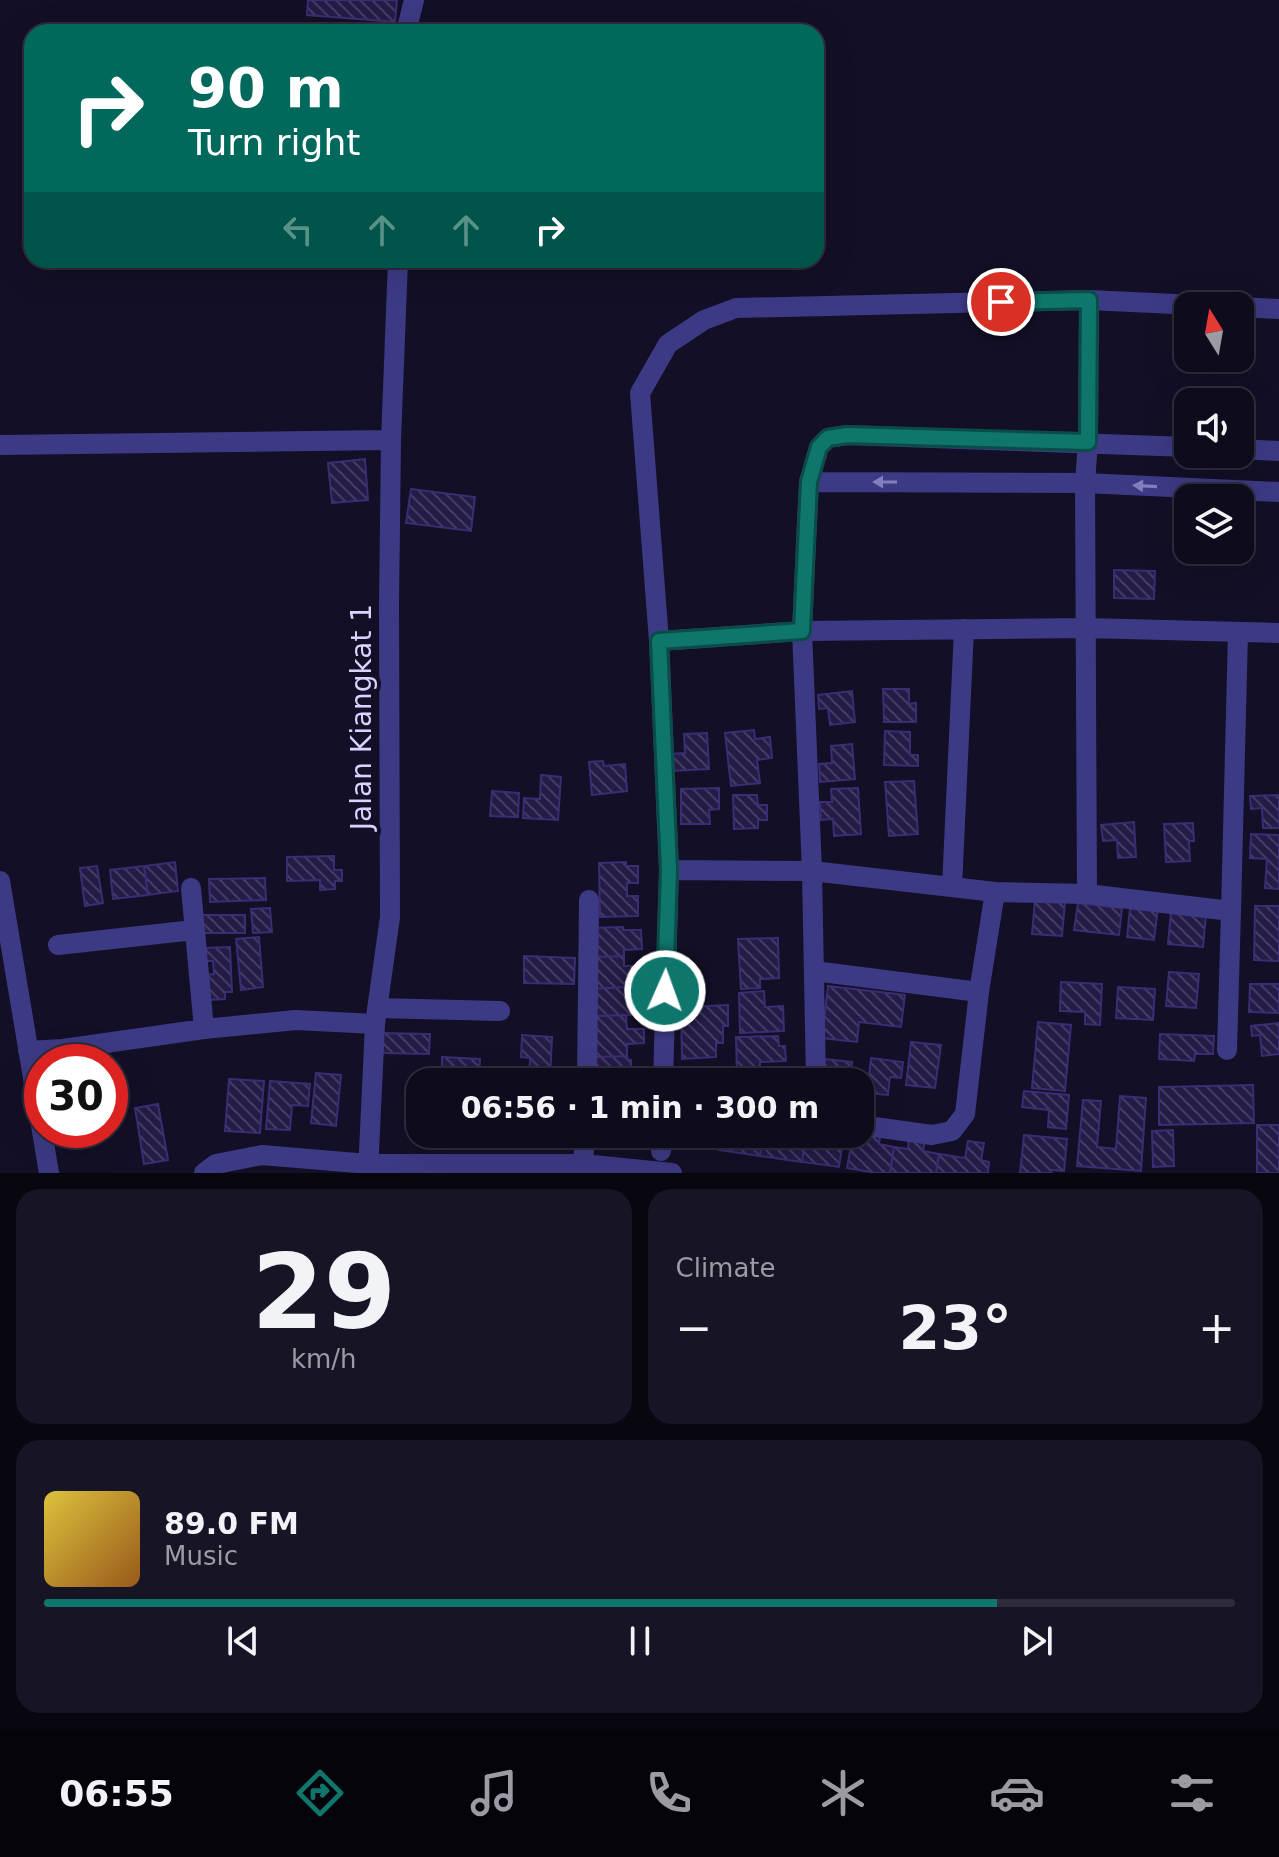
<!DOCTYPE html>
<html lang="en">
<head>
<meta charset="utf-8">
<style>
  body { margin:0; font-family:"DejaVu Sans",sans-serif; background:#171425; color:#f1f3f6; height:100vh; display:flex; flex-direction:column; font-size:30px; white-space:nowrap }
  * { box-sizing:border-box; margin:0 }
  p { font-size:26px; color:#9b9ba3 }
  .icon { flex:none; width:44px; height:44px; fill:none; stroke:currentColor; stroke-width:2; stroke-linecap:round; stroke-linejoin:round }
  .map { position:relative; height:1173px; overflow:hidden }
  .details { display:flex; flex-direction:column; gap:16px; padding:16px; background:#08060f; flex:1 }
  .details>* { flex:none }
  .hud { position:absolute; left:24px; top:24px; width:800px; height:244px; border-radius:24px; box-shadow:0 8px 32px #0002,0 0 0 2px #2e2b3b; background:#00695c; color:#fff; overflow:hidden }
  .needle { width:52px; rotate:349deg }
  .tools { position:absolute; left:1174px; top:292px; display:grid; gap:16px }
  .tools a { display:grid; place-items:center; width:80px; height:80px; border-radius:16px; background:#0e0b1c; box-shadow:0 8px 32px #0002,0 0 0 2px #2e2b3b; font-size:40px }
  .speed { position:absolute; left:24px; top:1044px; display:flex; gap:16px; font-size:40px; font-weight:700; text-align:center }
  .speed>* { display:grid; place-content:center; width:104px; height:104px; border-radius:50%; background:#0e0b1c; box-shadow:0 8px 32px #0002,0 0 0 2px #2e2b3b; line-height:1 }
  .speed .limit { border:12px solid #d22; background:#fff; color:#111 }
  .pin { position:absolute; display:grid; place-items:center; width:68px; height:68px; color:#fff; margin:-34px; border:4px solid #fff; border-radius:50%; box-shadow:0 2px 8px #0007 }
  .me { position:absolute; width:88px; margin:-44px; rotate:2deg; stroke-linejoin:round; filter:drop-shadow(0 0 6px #0008) }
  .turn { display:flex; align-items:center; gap:28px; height:168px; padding:0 32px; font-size:36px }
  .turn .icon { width:104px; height:104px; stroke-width:2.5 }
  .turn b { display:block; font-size:56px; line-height:68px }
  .lanes { display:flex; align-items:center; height:76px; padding:0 32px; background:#0003; justify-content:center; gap:40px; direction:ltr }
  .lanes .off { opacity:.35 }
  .big { font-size:60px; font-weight:800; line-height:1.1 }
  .details .tile { flex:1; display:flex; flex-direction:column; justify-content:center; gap:12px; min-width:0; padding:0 28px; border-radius:24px; background:#171425 }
  .details .dial { align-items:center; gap:0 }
  .dial b { font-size:104px; line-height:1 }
  .song { display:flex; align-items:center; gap:24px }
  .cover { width:96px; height:96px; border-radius:12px; background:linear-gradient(135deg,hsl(50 70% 55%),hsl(30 70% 35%)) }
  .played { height:8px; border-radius:4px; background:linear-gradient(90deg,#0f766e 80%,#2e2b3b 80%) }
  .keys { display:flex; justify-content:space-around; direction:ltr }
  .heat { display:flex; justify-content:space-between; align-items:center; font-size:44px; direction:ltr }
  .details .tiles { flex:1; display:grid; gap:16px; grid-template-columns:1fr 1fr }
  .tile:last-child { grid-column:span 2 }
  .trip { position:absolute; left:406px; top:1068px; width:468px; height:80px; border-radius:24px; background:#0e0b1c; box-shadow:0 8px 32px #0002,0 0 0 2px #2e2b3b; font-weight:800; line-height:80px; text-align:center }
  .tabs { display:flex; height:128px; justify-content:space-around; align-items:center; background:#06040b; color:#9b9ba3 }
  .tabs .icon { width:56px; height:56px }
  .tabs .on { color:#0f766e }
  .tabs b { font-size:36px; color:#f1f3f6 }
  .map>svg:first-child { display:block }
  .building { fill:url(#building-back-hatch); stroke:#3b2d73; stroke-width:2 }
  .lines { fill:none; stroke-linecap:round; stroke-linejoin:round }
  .minor { stroke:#3d3a85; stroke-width:20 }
  .oneway { fill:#837fbc }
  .route-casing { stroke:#0a4d48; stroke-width:20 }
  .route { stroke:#0f766e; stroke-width:14 }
  .labels { text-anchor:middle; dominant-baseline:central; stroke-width:8; stroke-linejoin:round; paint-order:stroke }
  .street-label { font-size:28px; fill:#d9d4ff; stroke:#130f26 }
</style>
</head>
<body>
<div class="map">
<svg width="1279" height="1173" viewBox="0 0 1279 1173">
  <defs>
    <pattern id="building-back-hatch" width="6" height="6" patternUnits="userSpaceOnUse" patternTransform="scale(2)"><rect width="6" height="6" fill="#241b47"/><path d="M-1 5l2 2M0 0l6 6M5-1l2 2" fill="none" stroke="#433b63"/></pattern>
  </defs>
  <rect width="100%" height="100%" fill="#130f26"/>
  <path class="building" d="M308 0H397L395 22 307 15Z
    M365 459 368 500 332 503 328 463Z
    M411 489 475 497 471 531 406 523Z
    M1114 570 1155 571 1154 599 1114 598Z
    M883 689H909V704L916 703V722H884Z
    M852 691 855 722 830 725 828 708 819 709 818 695Z
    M754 730 755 739 770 737 772 758 757 760 760 783 731 786 725 733Z
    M885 731 910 732V755H918V766L884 765Z
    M707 733 709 769 670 771V754L685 753 684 734Z
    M852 744 855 779 820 782 819 764 832 763 831 746Z
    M603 761 604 766 625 764 627 791 592 795 589 762Z
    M541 775 561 777 558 820 523 818 524 798 540 799Z
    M914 781 918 834 889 836 885 782Z
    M719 788V809L709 810 710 824H681V789Z
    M858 788 861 834 834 836 833 819 821 820 820 802H832L831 789Z
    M492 791 519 793 518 817 490 816Z
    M733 795H757L758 805H767V820H758V828L734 829Z
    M1279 795V828H1263L1262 808 1251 809 1250 796Z
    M1134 822 1136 857 1118 858 1117 840 1103 841 1101 825Z
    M1193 823 1194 841H1189L1190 861 1166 862 1164 824Z
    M1251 834 1279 835V889L1265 888 1267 859 1250 858Z
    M334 856V870H342V881H335V889L320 890V880L287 881V857Z
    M175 862 178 891 148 895 144 866Z
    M626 862V866H638V883H627V896H638V916L600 917 599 863Z
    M97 866 103 903 85 906 80 868Z
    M144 866 148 895 113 899 110 870Z
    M265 878 266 900 210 902 209 879Z
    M1035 900 1065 902 1062 936 1032 934Z
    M1078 903 1122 908 1119 935 1074 930Z
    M1255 906H1279V961L1254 960Z
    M270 908 272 932 253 933 251 909Z
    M1158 908 1154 940 1127 937 1130 909Z
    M1171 912 1206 915 1203 947 1168 944Z
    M200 915H245V933H200Z
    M623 927V930H641L642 949 624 950V956L592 957 591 928Z
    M259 937 263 987 241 990 236 939Z
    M778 938 779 978 760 979V988L741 989 738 939Z
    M230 947 232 992H225V999L209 1000 203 975 214 974 213 961H205V948Z
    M524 956 575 958 574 984 524 983Z
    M624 956V966H638V982L625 983V987L593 989 592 957Z
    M1169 972 1199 974 1196 1008 1166 1006Z
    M1061 982 1102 984 1100 1025 1085 1024V1012L1060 1011Z
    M1250 984H1279V1013L1249 1012Z
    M828 986 905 995 901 1027 859 1022 857 1042 822 1038Z
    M625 987 626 998H634L635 1015 594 1016 593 989Z
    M1118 987 1155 989 1153 1020 1116 1018Z
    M764 991 765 1007 783 1006 784 1031 740 1033 739 993Z
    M728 1005V1026H723V1043H716V1057L682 1059 681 1007Z
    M626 1015 627 1029H644V1043L627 1044V1056L595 1057 594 1016Z
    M1038 1022 1071 1025 1065 1091 1032 1088Z
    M1279 1023V1054L1262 1056 1260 1035 1252 1036 1251 1026Z
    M381 1033 430 1034 429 1054 381 1053Z
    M1160 1034 1214 1036 1213 1054H1195L1194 1061 1159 1059Z
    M522 1035 552 1037 550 1082H529L530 1058 521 1057Z
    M778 1036 779 1046H785L786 1061 760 1062V1073L737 1074 736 1037Z
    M911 1042 941 1045 935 1088 906 1085Z
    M627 1056 628 1060H631V1073H628V1082H596L595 1057Z
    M442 1057 480 1059 479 1078 442 1076Z
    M871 1058 903 1062 901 1078 890 1077 888 1095 867 1093Z
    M824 1059 852 1062 850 1082H821Z
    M316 1073 341 1075 336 1126 311 1123Z
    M229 1079 264 1081 260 1133 225 1131Z
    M270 1081 310 1084 308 1106 292 1105 290 1130 266 1129Z
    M1253 1085 1254 1123 1159 1125V1087Z
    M1024 1091 1069 1095 1066 1129 1048 1127 1049 1110 1022 1107Z
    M1120 1096 1146 1098 1141 1171 1077 1166 1083 1100 1101 1101 1097 1147 1116 1149Z
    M158 1104 168 1160 144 1164 135 1108Z
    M1257 1125H1279V1173H1257Z
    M864 1128 881 1131 879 1144 894 1147 890 1173H876L847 1168 852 1140 862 1141Z
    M1173 1130 1174 1166 1153 1167 1152 1131Z
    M527 1134H569V1139L527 1138Z
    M669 1134H713L712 1146 668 1141Z
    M721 1134H763L760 1156 719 1150Z
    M763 1134H793L806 1136 802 1162 760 1156Z
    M820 1134H837L836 1140 843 1141 839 1167 802 1162 806 1136 820 1138Z
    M1024 1135 1067 1139 1064 1171 1052 1170 1051 1173H1020Z
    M909 1136 925 1139 923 1151 939 1154 936 1173H890L894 1147 908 1149Z
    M968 1141 984 1143 981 1160 989 1162 988 1173H936L939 1154 965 1158Z"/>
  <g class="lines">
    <path class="minor" d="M406 32 414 0
      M1240 307 1279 309
      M0 445 391 440
      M1240 449 1279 451
      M809 482 1085 483 1279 492
      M659 641 802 631 1086 628 1279 633
      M669 870 812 871 995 892 1087 894 1231 911 1238 632
      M0 881 49 1173
      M952 887 964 629
      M191 888 204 1029
      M1087 894 1085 483 1088 442 1089 300
      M58 945 194 930
      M814 971 979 992
      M377 1008 500 1011
      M1227 1050 1231 911
      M28 1051 63 1049 204 1029 296 1020 375 1024
      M587 1082 589 900
      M663 1082 669 870 659 641 640 393 668 344 704 320 736 308 1089 300 1217 306
      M816 1082 812 871 802 631 806 541 809 482 819 447 828 438 847 435 1188 447
      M860 1125 932 1135 952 1131 965 1114 979 992 995 892
      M661 1151 662 1134
      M583 1164 585 1134
      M204 1173 216 1164 262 1155 368 1164H583L672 1173
      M368 1173 375 1024 390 917 389 604 391 440 398 260"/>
  </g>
  <defs><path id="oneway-solid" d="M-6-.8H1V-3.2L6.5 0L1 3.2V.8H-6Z" transform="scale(2)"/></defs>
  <g class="oneway">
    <use href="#oneway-solid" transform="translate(885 482) rotate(-180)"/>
    <use href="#oneway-solid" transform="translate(1145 486) rotate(-177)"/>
  </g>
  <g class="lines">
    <g class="route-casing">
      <path id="route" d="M665 991 669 870 659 641 802 631 809 482 819 447 828 438 847 435 1088 442 1089 300 1001 302"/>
    </g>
    <use href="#route" class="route"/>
  </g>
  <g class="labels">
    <g class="street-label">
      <text transform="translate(361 717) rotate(-90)">Jalan Kiangkat 1</text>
    </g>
  </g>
</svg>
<div class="tools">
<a><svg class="needle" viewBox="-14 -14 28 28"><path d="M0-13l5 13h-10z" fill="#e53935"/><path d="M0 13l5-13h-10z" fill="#9b9ba3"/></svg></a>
<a><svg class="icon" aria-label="sound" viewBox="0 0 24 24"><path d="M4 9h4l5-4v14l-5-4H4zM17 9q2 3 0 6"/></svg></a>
<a><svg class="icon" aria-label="layers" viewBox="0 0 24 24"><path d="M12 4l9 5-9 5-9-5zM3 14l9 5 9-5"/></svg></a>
</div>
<div class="speed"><div class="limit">30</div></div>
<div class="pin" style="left:1001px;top:302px;background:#d93025"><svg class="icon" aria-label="arrive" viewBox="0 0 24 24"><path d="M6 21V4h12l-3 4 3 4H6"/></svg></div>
<svg class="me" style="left:665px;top:991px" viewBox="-20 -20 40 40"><circle r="17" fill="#0f766e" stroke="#fff" stroke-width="3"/><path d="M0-11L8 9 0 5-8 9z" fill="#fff"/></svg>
<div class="trip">06:56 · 1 min · 300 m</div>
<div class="hud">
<div class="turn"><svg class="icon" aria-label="right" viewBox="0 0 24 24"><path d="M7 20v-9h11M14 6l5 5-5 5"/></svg><div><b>90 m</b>Turn right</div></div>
<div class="lanes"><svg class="icon off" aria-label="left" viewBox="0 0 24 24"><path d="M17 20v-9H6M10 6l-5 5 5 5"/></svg><svg class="icon off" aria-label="ahead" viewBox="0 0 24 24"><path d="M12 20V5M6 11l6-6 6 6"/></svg><svg class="icon off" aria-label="ahead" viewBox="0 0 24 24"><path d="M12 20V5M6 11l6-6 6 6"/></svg><svg class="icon" aria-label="right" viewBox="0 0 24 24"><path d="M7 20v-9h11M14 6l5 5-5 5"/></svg></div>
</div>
</div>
<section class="details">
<div class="tiles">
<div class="tile dial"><b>29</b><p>km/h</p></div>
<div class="tile"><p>Climate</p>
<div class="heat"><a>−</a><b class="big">23°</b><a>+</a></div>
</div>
<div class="tile">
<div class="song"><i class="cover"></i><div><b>89.0 FM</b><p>Music</p></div></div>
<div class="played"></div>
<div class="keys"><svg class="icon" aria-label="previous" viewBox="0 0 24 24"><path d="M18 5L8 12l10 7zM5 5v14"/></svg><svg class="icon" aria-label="pause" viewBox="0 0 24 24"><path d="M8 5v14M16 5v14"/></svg><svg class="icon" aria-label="next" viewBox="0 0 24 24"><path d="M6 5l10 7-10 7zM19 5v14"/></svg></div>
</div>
</div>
</section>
<nav class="tabs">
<b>06:55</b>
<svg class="icon on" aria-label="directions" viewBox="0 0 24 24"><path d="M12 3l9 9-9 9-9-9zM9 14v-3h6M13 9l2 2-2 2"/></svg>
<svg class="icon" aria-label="music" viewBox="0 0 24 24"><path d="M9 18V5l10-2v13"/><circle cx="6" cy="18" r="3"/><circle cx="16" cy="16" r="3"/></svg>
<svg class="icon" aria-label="phone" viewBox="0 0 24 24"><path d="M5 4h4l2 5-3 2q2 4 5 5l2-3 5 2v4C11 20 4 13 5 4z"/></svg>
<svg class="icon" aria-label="climate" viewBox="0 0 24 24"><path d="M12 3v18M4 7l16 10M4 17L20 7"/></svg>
<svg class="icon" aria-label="car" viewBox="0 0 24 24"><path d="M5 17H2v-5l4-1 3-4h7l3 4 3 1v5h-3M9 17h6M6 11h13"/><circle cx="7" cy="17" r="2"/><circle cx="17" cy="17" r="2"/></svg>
<svg class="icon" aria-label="filters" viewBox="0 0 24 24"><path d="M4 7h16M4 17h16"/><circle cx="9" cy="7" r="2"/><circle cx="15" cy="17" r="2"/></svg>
</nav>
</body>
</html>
